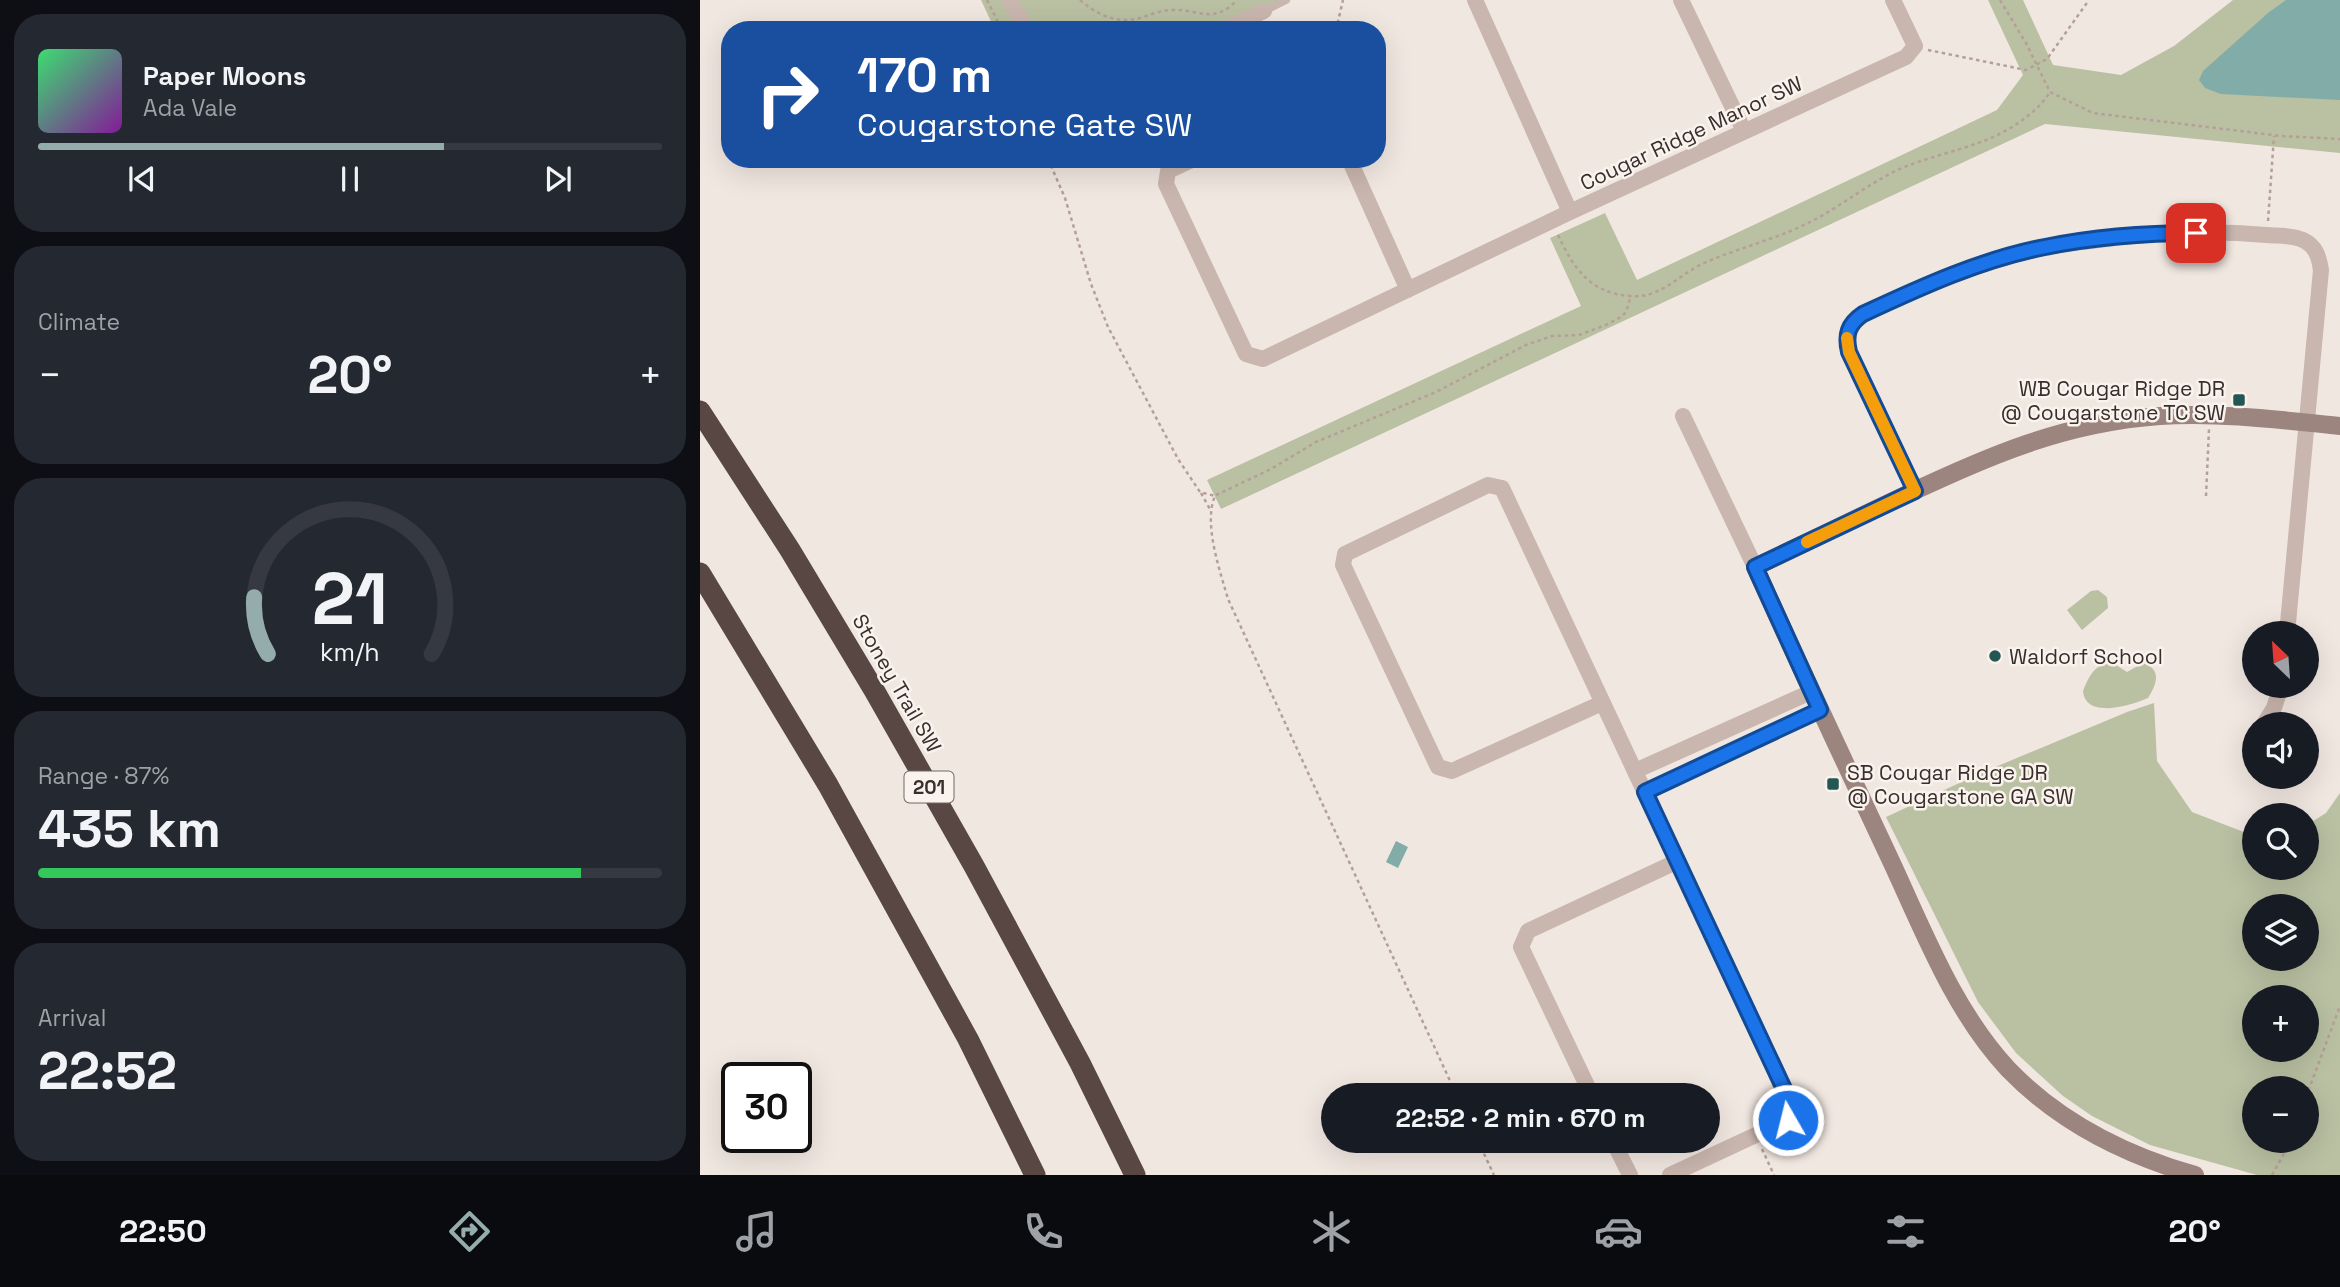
<!DOCTYPE html>
<html lang="en">
<head>
<meta charset="utf-8">
<style>
  body { margin:0; font-family:"Space Grotesk",sans-serif; background:#242831; color:#f1f3f6; height:100vh; display:flex; flex-direction:column; font-size:26px; white-space:nowrap }
  * { box-sizing:border-box; margin:0 }
  p { font-size:23px; color:#9ea1a6 }
  .icon { flex:none; width:38px; height:38px; fill:none; stroke:currentColor; stroke-width:2; stroke-linecap:round; stroke-linejoin:round }
  .map { position:relative; flex:1; overflow:hidden }
  .panel { display:flex; flex-direction:column; gap:14px; padding:14px; background:#0d0f14; width:700px }
  .panel>* { flex:none }
  .top-card { position:absolute; left:21px; top:21px; width:665px; height:147px; border-radius:28px; box-shadow:0 7px 28px #0002; background:#1a4fa0; color:#fff; overflow:hidden }
  .needle { width:46px; rotate:335deg }
  .fabs { position:absolute; left:1542px; top:621px; display:grid; gap:14px }
  .fabs a { display:grid; place-items:center; width:77px; height:77px; border-radius:50%; background:#171b24; box-shadow:0 7px 28px #0002; font-size:35px }
  .speed { position:absolute; left:21px; top:1062px; display:flex; gap:14px; font-size:35px; font-weight:700; text-align:center }
  .speed>* { display:grid; place-content:center; width:91px; height:91px; border-radius:50%; background:#171b24; box-shadow:0 7px 28px #0002; line-height:1 }
  .speed .limit { border:4px solid #111; border-radius:10px; background:#fff; color:#111 }
  .pin { position:absolute; display:grid; place-items:center; width:60px; height:60px; color:#fff; margin:-30px; border-radius:14px; box-shadow:0 4px 10px #0006 }
  .me { position:absolute; width:77px; margin:-38px; rotate:352deg; stroke-linejoin:round; filter:drop-shadow(0 0 5px #0008) }
  .turn { display:flex; align-items:center; gap:24px; height:147px; padding:0 21px; font-size:32px }
  .turn .icon { width:91px; height:91px; stroke-width:2.5 }
  .turn b { display:block; font-size:49px; line-height:60px }
  .big { font-size:52px; font-weight:600; line-height:1.1 }
  .panel .card { flex:1; display:flex; flex-direction:column; justify-content:center; gap:10px; min-width:0; padding:0 24px; border-radius:28px; background:#242831 }
  .panel .dial { align-items:center; gap:0 }
  .dial svg { height:182px; overflow:visible; fill:none; stroke:#363941; stroke-width:7; stroke-linecap:round; text-anchor:middle }
  .dial text { fill:#f1f3f6; stroke:none }
  .song { display:flex; align-items:center; gap:21px }
  .cover { width:84px; height:84px; border-radius:10px; background:linear-gradient(135deg,hsl(140 70% 55%),hsl(290 70% 35%)) }
  .played { height:7px; border-radius:4px; background:linear-gradient(90deg,#95acac 65%,#363941 65%) }
  .keys { display:flex; justify-content:space-around; direction:ltr }
  .heat { display:flex; justify-content:space-between; align-items:center; font-size:38px; direction:ltr }
  .charge { height:10px; border-radius:5px; background:linear-gradient(90deg,#34c759 87%,#363941 0) }
  .trip { position:absolute; left:621px; top:1083px; width:399px; height:70px; border-radius:35px; background:#171b24; box-shadow:0 7px 28px #0002; font-weight:600; line-height:70px; text-align:center }
  .dock { display:flex; height:112px; justify-content:space-around; align-items:center; background:#090b0e; color:#9ea1a6 }
  .dock .icon { width:49px; height:49px }
  .dock .selected { color:#95acac }
  .dock b { font-size:32px; color:#f1f3f6 }
  main { display:flex; flex:1; min-height:0 }
  .map>svg:first-child { display:block }
  .green { fill:#bac0a2; fill-rule:evenodd }
  .water { fill:#82aca8 }
  .lines { fill:none; stroke-linecap:round; stroke-linejoin:round }
  .path { stroke:#b5a098; stroke-width:2.5; stroke-dasharray:3.5 3.5; stroke-linecap:butt }
  .lane { stroke:#c9b6ae; stroke-width:8 }
  .street { stroke:#c9b6ae; stroke-width:16 }
  .secondary { stroke:#9d857f; stroke-width:18 }
  .highway { stroke:#584743; stroke-width:21 }
  .route-casing { stroke:#114b97; stroke-width:18 }
  .route { stroke:#1a73e8; stroke-width:12 }
  .slow { stroke:#f59e0b; stroke-width:12 }
  .poi-dot { fill:#245652; stroke:#f9f2ed; stroke-width:2.5 }
  .labels { text-anchor:middle; dominant-baseline:central; stroke-width:5; stroke-linejoin:round; paint-order:stroke }
  .shield { fill:#f9f2ed; stroke:#726965; stroke-width:2 }
  .shield-label { font-size:19px; font-weight:bold; fill:#382e2b }
  .street-label { font-size:21px; fill:#382e2b; stroke:#f9f2ed }
  .poi-label { font-size:21px; fill:#382e2b; stroke:#f9f2ed; text-anchor:start }
</style>
</head>
<body>
<main>
<section class="panel">
<div class="card">
<div class="song"><i class="cover"></i><div><b>Paper Moons</b><p>Ada Vale</p></div></div>
<div class="played"></div>
<div class="keys"><svg class="icon" aria-label="previous" viewBox="0 0 24 24"><path d="M18 5L8 12l10 7zM5 5v14"/></svg><svg class="icon" aria-label="pause" viewBox="0 0 24 24"><path d="M8 5v14M16 5v14"/></svg><svg class="icon" aria-label="next" viewBox="0 0 24 24"><path d="M6 5l10 7-10 7zM19 5v14"/></svg></div>
</div>
<div class="card"><p>Climate</p>
<div class="heat"><a>−</a><b class="big">20°</b><a>+</a></div>
</div>
<div class="card dial"><svg viewBox="0 0 100 80">
<path d="M14 69A42 42 0 1 1 86 69"/>
<path d="M14 69A42 42 0 0 1 8 44" stroke="#95acac"/>
<text x="50" y="56" font-size="32" font-weight="700">21</text>
<text x="50" y="72" font-size="11">km/h</text>
</svg></div>
<div class="card"><p>Range · 87%</p><b class="big">435 km</b><div class="charge"></div></div>
<div class="card"><p>Arrival</p><b class="big">22:52</b></div>
</section>
<div class="map">
<svg width="1640" height="1175" viewBox="0 0 1640 1175">
  <rect width="100%" height="100%" fill="#f1e7e1"/>
  <path class="green" d="M281 0H586L531 30H295Z
    M1288 0H1323L1353 65 1421 75 1474 46 1533 0H1640V153L1345 124 521 509 507 480 881 306 850 238 905 213 937 280 1297 110 1323 75Z
    M1398 590 1407 597 1408 608 1382 630 1367 610 1391 591Z
    M1410 661 1427 672 1443 663C1462 669 1457 684 1448 698 1432 705 1386 720 1383 691 1389 676 1394 666 1410 661Z
    M1454 703 1457 761 1492 812 1554 836V868H1606L1607 825 1626 813 1640 793V1175H1557L1450 1145 1392 1116 1363 1096 1316 1053 1278 1002 1186 817 1281 773 1427 712ZM1554 906H1606V959H1554ZM1554 998H1606V1050H1554ZM1554 1088H1606V1141H1554Z"/>
  <path class="water" d="M1586 0H1640V100L1521 94 1505 88 1499 80 1503 71 1568 13Z
    M696 841 708 847 698 868 686 862Z"/>
  <g class="lines">
    <path class="path" d="M287 0 302 30
      M380 0C397 15 417 24 440 18 450 15 461 10 472 10 499 9 514 25 537 0
      M1300 0 1327 45 1350 92 1393 113 1581 136 1640 139
      M636 30 643 0
      M1228 50 1326 70 1347 59 1389 0
      M348 159 365 198 391 284 408 327 478 459 500 492 515 496C503 523 520 571 528 599L757 1096
      M1568 221 1574 136
      M858 235C874 269 890 293 930 296 960 299 977 276 1002 264 1037 248 1075 240 1110 222 1142 206 1170 182 1202 168 1236 154 1275 148 1307 130 1324 120 1339 109 1350 92
      M501 493 511 511
      M516 495 571 469 616 442 736 392 826 345 852 336 879 335 906 325 921 317 926 312 931 296
      M1506 496 1509 429
      M1606 1097 1640 1006
      M778 1141 794 1175
      M1062 1149 1074 1175
      M1572 1175 1591 1141"/>
    <path class="lane" d="M564 11 586 0"/>
    <path class="street" d="M309 0 327 30
      M775 0 870 212
      M981 0 1044 131
      M523 30 564 11
      M494 159 468 171 466 184 546 354 563 359 870 212 1206 57 1215 46 1193 0
      M649 159 708 290
      M983 416 1055 567
      M1215 491 1149 352C1145 335 1148 324 1163 314 1221 287 1280 262 1343 248 1358 244 1375 243 1390 241 1449 233 1508 230 1566 235 1578 236 1593 235 1603 240 1616 246 1619 257 1621 270L1587 634
      M902 703 752 771 738 767 643 565 645 554 788 485 802 488 1092 1106 1088 1120 970 1175
      M1564 724 1574 708 1581 686
      M935 771 1111 692
      M945 792 1120 710
      M892 1096 821 947 828 931 978 861
      M913 1141 930 1175"/>
    <path class="secondary" d="M1495 1175C1425 1155 1360 1123 1308 1069 1254 1011 1224 932 1191 861 1145 763 1099 665 1055 567 1104 543 1154 520 1203 496 1290 456 1362 423 1460 416 1519 412 1581 420 1640 426"/>
    <path class="highway" d="M0 411 90 550 174 690 274 866 380 1063 435 1175
      M0 573 128 785 268 1039 335 1175"/>
  </g>
  <g class="lines">
    <g class="route-casing">
      <path id="route" d="M1088 1120 1092 1106 945 792 1120 710 1055 567 1215 491 1149 352C1145 335 1148 324 1163 314 1221 287 1282 259 1345 247 1394 237 1446 233 1496 233"/>
    </g>
    <use href="#route" class="route"/>
    <path class="slow" d="M1107 542 1215 491 1149 352 1147 338"/>
  </g>
  <g class="poi-dot">
    <rect x="1532" y="393" width="14" height="14" rx="3.5"/>
    <circle cx="1295" cy="656" r="7"/>
    <rect x="1126" y="777" width="14" height="14" rx="3.5"/>
  </g>
  <g class="labels">
    <rect class="shield" x="204.5" y="771.5" width="49" height="31" rx="5"/>
    <g class="shield-label">
      <text x="229" y="787">201</text>
    </g>
    <g class="street-label">
      <text transform="translate(991 133) rotate(-25)">Cougar Ridge Manor SW</text>
      <text transform="translate(197 683) rotate(60)">Stoney Trail SW</text>
    </g>
    <g class="poi-label">
      <text x="1525" y="388" text-anchor="end">WB Cougar Ridge DR<tspan x="1525" dy="24">@ Cougarstone TC SW</tspan></text>
      <text x="1309" y="656">Waldorf School</text>
      <text x="1147" y="772">SB Cougar Ridge DR<tspan x="1147" dy="24">@ Cougarstone GA SW</tspan></text>
    </g>
  </g>
</svg>
<div class="fabs">
<a><svg class="needle" viewBox="-14 -14 28 28"><path d="M0-13l5 13h-10z" fill="#e53935"/><path d="M0 13l5-13h-10z" fill="#9ea1a6"/></svg></a>
<a><svg class="icon" aria-label="sound" viewBox="0 0 24 24"><path d="M4 9h4l5-4v14l-5-4H4zM17 9q2 3 0 6"/></svg></a>
<a><svg class="icon" aria-label="search" viewBox="0 0 24 24"><circle cx="10" cy="10" r="6"/><path d="M15 15l6 6"/></svg></a>
<a><svg class="icon" aria-label="layers" viewBox="0 0 24 24"><path d="M12 4l9 5-9 5-9-5zM3 14l9 5 9-5"/></svg></a>
<a>+</a>
<a>−</a>
</div>
<div class="speed"><div class="limit">30</div></div>
<div class="pin" style="left:1496px;top:233px;background:#d93025"><svg class="icon" aria-label="arrive" viewBox="0 0 24 24"><path d="M6 21V4h12l-3 4 3 4H6"/></svg></div>
<svg class="me" style="left:1088px;top:1120px" viewBox="-20 -20 40 40"><circle r="17" fill="#1a73e8" stroke="#fff" stroke-width="3"/><path d="M0-11L8 9 0 5-8 9z" fill="#fff"/></svg>
<div class="trip">22:52 · 2 min · 670 m</div>
<div class="top-card">
<div class="turn"><svg class="icon" aria-label="right" viewBox="0 0 24 24"><path d="M7 20v-9h11M14 6l5 5-5 5"/></svg><div><b>170 m</b>Cougarstone Gate SW</div></div>
</div>
</div>
</main>
<nav class="dock">
<b>22:50</b>
<svg class="icon selected" aria-label="directions" viewBox="0 0 24 24"><path d="M12 3l9 9-9 9-9-9zM9 14v-3h6M13 9l2 2-2 2"/></svg>
<svg class="icon" aria-label="music" viewBox="0 0 24 24"><path d="M9 18V5l10-2v13"/><circle cx="6" cy="18" r="3"/><circle cx="16" cy="16" r="3"/></svg>
<svg class="icon" aria-label="phone" viewBox="0 0 24 24"><path d="M5 4h4l2 5-3 2q2 4 5 5l2-3 5 2v4C11 20 4 13 5 4z"/></svg>
<svg class="icon" aria-label="climate" viewBox="0 0 24 24"><path d="M12 3v18M4 7l16 10M4 17L20 7"/></svg>
<svg class="icon" aria-label="car" viewBox="0 0 24 24"><path d="M5 17H2v-5l4-1 3-4h7l3 4 3 1v5h-3M9 17h6M6 11h13"/><circle cx="7" cy="17" r="2"/><circle cx="17" cy="17" r="2"/></svg>
<svg class="icon" aria-label="filters" viewBox="0 0 24 24"><path d="M4 7h16M4 17h16"/><circle cx="9" cy="7" r="2"/><circle cx="15" cy="17" r="2"/></svg>
<b>20°</b>
</nav>
</body>
</html>
